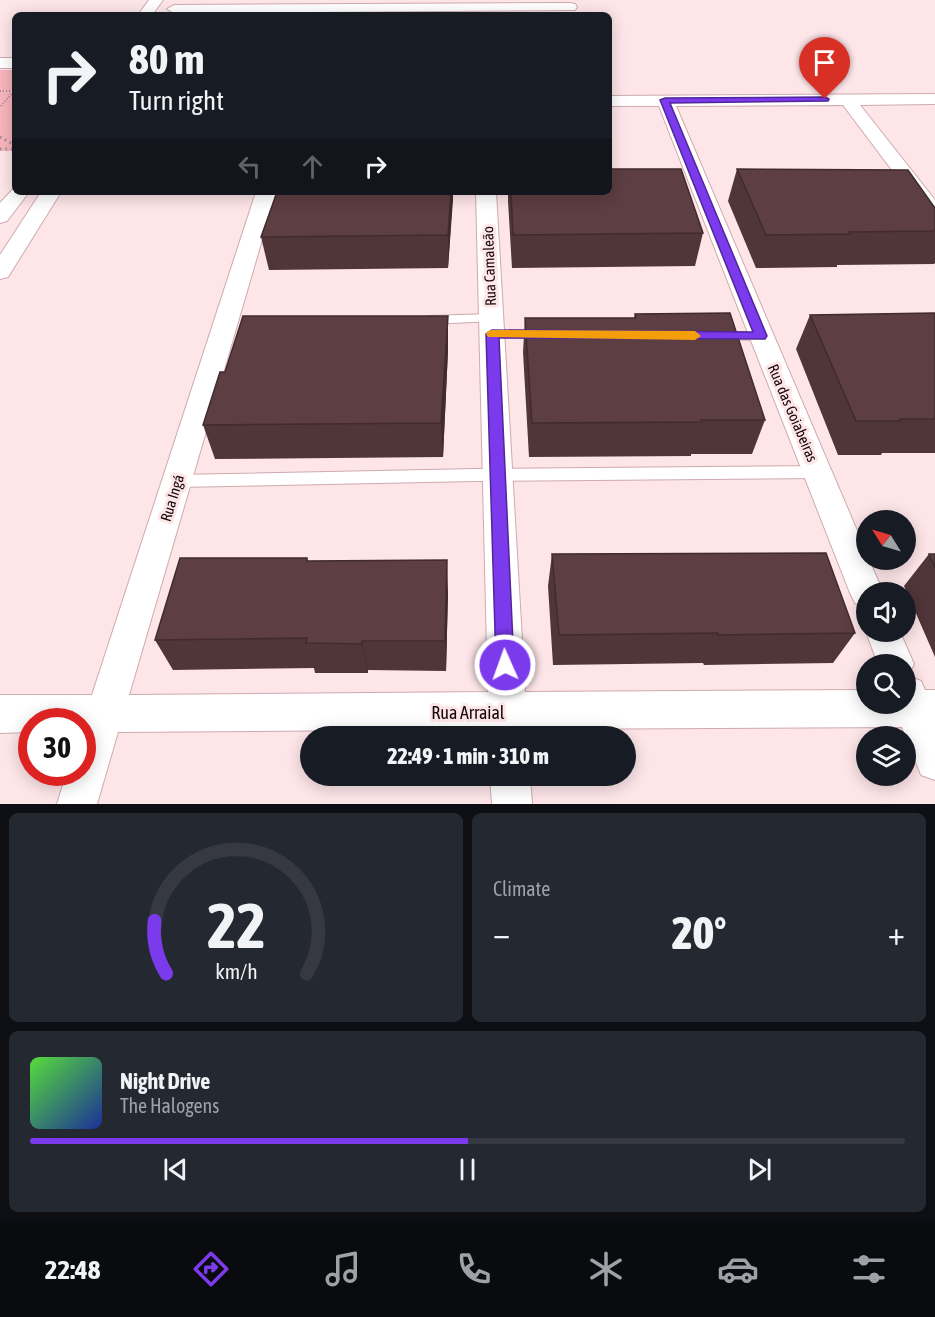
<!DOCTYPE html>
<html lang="en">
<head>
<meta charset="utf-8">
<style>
  body { margin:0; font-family:"Asap Condensed",sans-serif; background:#242831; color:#f1f3f6; height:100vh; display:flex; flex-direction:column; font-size:22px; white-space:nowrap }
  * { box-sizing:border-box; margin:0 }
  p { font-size:20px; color:#9ea1a6 }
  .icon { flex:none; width:33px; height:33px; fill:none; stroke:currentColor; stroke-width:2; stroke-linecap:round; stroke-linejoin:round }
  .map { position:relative; height:804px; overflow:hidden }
  .sheet { display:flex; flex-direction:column; gap:9px; padding:9px; background:#0d0f14; flex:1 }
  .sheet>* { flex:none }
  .banner { position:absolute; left:12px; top:12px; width:600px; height:183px; border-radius:9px; box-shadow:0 3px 15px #0003; background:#171b24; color:#f1f3f6; overflow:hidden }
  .needle { width:39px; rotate:307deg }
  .controls { position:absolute; left:856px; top:510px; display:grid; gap:12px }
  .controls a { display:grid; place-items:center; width:60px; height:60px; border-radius:50%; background:#171b24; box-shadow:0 3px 15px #0003; font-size:30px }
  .speed { position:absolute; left:18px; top:708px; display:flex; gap:12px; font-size:30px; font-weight:700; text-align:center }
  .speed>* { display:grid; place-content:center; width:78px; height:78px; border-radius:50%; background:#171b24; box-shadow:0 3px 15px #0003; line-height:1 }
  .speed .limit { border:9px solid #d22; background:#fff; color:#111 }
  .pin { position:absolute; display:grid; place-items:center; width:51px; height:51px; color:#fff; margin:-62px -26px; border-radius:50% 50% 50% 0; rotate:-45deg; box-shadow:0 0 6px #0007 }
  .pin .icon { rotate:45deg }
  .me { position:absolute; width:66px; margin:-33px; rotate:358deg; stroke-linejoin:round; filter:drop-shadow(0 0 4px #0008) }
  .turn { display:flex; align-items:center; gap:21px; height:126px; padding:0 18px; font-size:27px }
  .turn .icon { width:78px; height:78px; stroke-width:2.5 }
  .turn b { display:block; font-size:42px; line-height:51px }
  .lanes { display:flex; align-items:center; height:57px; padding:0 18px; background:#0003; justify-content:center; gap:30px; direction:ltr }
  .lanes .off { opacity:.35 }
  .big { font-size:45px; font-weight:800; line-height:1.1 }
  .sheet .tile { flex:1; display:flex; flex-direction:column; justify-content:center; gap:9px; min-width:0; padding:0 21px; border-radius:9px; background:#242831 }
  .sheet .dial { align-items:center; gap:0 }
  .dial svg { height:156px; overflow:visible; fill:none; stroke:#363941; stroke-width:7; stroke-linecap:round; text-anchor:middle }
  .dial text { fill:#f1f3f6; stroke:none }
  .song { display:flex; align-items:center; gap:18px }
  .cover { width:72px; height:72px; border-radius:9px; background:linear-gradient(135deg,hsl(110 70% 55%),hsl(230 70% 35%)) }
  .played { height:6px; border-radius:3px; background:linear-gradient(90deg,#7c3aed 50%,#363941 50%) }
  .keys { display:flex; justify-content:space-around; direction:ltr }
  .heat { display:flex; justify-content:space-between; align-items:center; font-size:33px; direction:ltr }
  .sheet .tiles { flex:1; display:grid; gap:9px; grid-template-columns:1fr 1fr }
  .tile:last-child { grid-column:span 2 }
  .trip { position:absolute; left:300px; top:726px; width:336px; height:60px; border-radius:30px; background:#171b24; box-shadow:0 3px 15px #0003; font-weight:800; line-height:60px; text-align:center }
  .tabs { display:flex; height:96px; justify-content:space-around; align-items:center; background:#090b0e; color:#9ea1a6 }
  .tabs .icon { width:42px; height:42px }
  .tabs .active { color:#7c3aed }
  .tabs b { font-size:27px; color:#f1f3f6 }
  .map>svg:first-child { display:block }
  .green { fill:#f9b4bc }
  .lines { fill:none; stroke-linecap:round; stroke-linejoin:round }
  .lane-casing { stroke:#cfaaae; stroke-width:2 }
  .street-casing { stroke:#cfaaae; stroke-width:2 }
  .path-far1 { stroke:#9f8c8f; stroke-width:2; stroke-dasharray:1 2; stroke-linecap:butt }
  .path { stroke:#9f8c8f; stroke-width:3; stroke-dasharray:1.5 4; stroke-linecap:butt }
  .lane { fill:#fff; fill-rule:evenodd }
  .street { fill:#fff; fill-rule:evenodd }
  .wall { fill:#503539 }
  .shaded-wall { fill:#412b2e }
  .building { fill:#5d3e42; stroke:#412b2e; stroke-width:1.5 }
  .route { fill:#7c3aed; stroke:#51269a; stroke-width:1.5 }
  .slow { fill:#f59e0b }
  .labels { text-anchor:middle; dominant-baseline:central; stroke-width:6; stroke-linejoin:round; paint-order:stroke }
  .street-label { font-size:15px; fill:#14080a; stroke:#fde5e8 }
  .near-street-label { font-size:18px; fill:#14080a; stroke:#fde5e8 }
</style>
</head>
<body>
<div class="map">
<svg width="935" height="804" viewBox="0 0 935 804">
  <rect width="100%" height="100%" fill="#fde5e8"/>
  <path class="green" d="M0 70H15V151H0Z"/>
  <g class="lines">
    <g class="lane-casing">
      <path id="lane" d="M491 314 495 315 497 318 495 321 429 324 423 320 429 316Z
        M493 330H542L548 334 542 338 489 337 487 334Z
        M721 332H761L767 336 761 340 717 339 715 336 717 333Z
        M818 466 823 468 825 472 823 476 818 478 476 481 177 487 172 485 170 481 172 477 177 475 476 469Z"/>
    </g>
    <g class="street-casing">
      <path id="street" d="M149 0H163L152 15H138Z
        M570 3 575 4 577 7 575 10 174 13 167 9 174 5Z
        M0 58H15V68H0Z
        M935 94V104L860 105 935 200V220L928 218 843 105 676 106 867 554V560H869L883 592H867V608L855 603 850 593 659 106H609V96Z
        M15 187V192H29L7 221 0 223V203Z
        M41 192H61L8 277 0 279V255Z
        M256 192H276L129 695 488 692 476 192H496L525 692 867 690V704H906V664H878L866 632 867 629V632H900L914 664 908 676 921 681 925 690H935V780L921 775 902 727 527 729V736H489V729L118 732 97 804H57L67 772H82V722H32V732L0 733V695H92Z
        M490 776H530L532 804H492Z"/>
    </g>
    <path class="path-far1" d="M0 91H14L0 107"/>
    <path class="path" d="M0 137 15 145
      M0 149H15"/>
    <use href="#lane" class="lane"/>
    <use href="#street" class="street"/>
  </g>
  <path class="wall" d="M737 169 935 208V263L934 264 837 265V267L756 268 728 201Z
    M277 192H453L448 268 269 270 261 237Z
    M508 192 703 233 695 266 512 268 508 201Z
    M935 313V453H882L881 455H838L796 349 810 315Z
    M635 314 765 420 752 454H691V456L529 457 523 352 525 318H634Z
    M448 316V350L443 457 215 459 203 425Z
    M552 554 855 633 833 663 704 665 703 663 553 665 548 586Z
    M929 554H935V657L904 586Z
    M307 558 308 561 448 592 446 671 368 670V673H315L314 668 173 670 155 640Z"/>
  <path class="shaded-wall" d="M451 192H453V200L448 268V235Z
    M448 316V350L443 457 441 423Z
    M447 560 448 592 446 671 445 641Z
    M362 641 368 670V673L362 644Z"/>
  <path class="building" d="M609 169H681L703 233 513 235 511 192H609Z
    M737 169 908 170 935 208V231L849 232 850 234 766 235Z
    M277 192H451L448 235 261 237Z
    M730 313 765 420H701V422L532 423 525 318H636L635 314Z
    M935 313V419H900L901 421H856L810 315Z
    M243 316H448L441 423 203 425 220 372H225Z
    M826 553 855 633 718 635V633L559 635 552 554Z
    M929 554H935V568Z
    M180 558H307V561L447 560 445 641H362V644L306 643 307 638 155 640Z"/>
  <path class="route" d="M825 97 829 99 828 101 670 103 767 336 765 339 499 338 514 665 511 671 505 673 499 671 496 665 486 334 492 330 753 332 660 100 665 98Z"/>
  <path class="slow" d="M492 330 695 331 701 336 695 340 488 337 486 334 488 331Z"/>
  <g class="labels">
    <g class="street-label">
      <text transform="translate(489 266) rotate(-92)">Rua Camaleão</text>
      <text transform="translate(793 413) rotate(67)">Rua das Goiabeiras</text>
      <text transform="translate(172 498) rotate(-73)">Rua Ingá</text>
    </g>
    <g class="near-street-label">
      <text x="468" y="712">Rua Arraial</text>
    </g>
  </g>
</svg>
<div class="controls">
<a><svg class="needle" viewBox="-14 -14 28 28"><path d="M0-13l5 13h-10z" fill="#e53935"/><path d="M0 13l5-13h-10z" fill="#9ea1a6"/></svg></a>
<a><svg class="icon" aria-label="sound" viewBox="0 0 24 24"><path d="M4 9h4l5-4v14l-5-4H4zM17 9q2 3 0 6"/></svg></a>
<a><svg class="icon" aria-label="search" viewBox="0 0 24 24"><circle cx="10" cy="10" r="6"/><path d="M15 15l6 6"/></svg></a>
<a><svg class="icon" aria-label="layers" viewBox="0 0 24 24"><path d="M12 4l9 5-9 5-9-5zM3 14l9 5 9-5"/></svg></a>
</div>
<div class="speed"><div class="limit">30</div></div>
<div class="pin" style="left:825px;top:99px;background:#d93025"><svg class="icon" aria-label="arrive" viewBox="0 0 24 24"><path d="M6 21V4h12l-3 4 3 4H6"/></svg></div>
<svg class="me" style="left:505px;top:665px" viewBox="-20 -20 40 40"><circle r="17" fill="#7c3aed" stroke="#fff" stroke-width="3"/><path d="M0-11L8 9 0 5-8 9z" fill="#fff"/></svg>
<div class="trip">22:49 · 1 min · 310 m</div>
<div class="banner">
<div class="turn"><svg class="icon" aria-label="right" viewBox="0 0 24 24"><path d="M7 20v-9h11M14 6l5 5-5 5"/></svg><div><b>80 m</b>Turn right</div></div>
<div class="lanes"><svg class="icon off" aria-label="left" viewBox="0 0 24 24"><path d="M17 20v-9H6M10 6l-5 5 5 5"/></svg><svg class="icon off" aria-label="ahead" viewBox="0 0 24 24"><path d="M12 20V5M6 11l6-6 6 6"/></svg><svg class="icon" aria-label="right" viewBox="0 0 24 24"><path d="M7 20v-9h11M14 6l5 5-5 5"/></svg></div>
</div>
</div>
<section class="sheet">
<div class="tiles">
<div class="tile dial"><svg viewBox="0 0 100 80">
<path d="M14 69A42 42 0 1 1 86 69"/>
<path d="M14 69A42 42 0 0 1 8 42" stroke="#7c3aed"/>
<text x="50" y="56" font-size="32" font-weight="700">22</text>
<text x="50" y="72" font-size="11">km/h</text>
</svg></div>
<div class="tile"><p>Climate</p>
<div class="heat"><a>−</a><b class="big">20°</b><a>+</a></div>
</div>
<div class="tile">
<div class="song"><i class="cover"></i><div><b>Night Drive</b><p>The Halogens</p></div></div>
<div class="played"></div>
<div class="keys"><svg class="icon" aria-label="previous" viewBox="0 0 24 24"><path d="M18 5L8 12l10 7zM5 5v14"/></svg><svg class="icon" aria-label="pause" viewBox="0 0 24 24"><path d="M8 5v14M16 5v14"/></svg><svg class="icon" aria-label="next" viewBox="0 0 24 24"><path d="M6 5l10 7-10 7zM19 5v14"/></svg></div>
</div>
</div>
</section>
<nav class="tabs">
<b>22:48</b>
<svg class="icon active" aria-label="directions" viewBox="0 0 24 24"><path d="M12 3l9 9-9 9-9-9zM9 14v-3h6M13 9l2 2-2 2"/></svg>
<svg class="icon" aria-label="music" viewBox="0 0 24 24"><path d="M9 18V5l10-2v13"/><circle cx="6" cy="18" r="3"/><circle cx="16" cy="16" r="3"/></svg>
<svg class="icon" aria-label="phone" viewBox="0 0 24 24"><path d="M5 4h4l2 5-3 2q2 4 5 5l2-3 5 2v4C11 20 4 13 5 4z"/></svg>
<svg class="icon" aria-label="climate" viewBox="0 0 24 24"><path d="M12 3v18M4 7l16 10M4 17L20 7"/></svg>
<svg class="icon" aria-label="car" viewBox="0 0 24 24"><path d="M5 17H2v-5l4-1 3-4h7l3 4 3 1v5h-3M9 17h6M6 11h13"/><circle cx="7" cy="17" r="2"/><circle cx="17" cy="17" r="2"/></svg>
<svg class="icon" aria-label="filters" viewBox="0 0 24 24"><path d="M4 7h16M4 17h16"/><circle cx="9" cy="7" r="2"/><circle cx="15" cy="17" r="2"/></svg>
</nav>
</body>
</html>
